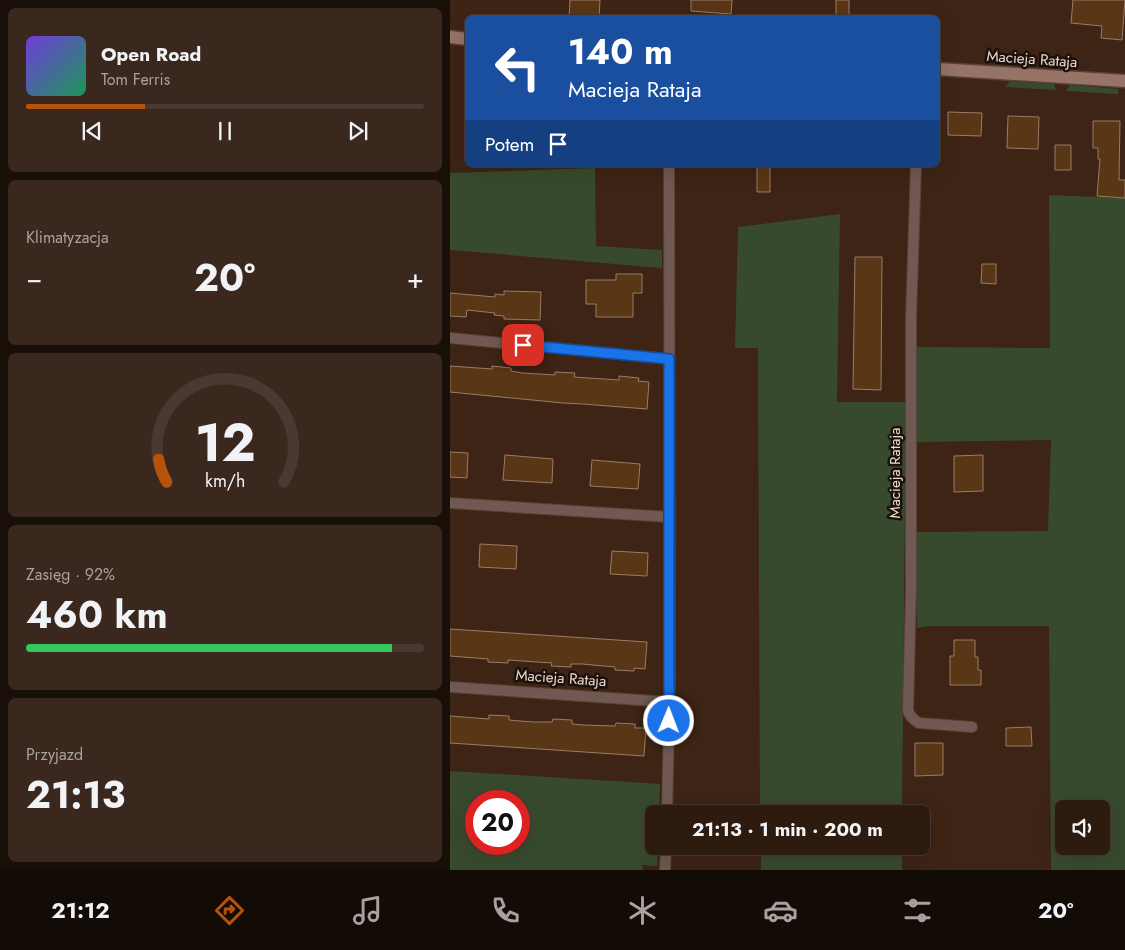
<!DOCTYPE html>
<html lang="pl">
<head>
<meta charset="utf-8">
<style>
  body { margin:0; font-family:Jost,sans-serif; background:#3a281e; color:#f1f3f6; height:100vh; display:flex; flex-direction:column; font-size:19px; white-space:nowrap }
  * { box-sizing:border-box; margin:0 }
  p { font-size:16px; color:#a7a19f }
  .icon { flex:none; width:28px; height:28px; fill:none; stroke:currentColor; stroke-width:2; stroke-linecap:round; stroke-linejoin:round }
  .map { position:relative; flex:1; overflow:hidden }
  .details { display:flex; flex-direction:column; gap:8px; padding:8px; background:#190f09; width:450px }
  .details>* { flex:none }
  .banner { position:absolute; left:15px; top:15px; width:475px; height:152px; border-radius:8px; box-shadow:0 5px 20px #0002,0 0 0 1px #493930; background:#1a4fa0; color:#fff; overflow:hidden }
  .buttons { position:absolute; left:605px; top:800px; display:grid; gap:10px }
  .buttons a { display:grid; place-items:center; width:55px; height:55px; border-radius:8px; background:#2e1b10; box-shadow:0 5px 20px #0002,0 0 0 1px #493930; font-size:25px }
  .speed { position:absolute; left:15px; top:790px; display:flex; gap:10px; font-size:25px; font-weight:700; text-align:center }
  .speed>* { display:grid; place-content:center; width:65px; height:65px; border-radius:50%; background:#2e1b10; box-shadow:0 5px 20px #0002,0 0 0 1px #493930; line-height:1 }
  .speed .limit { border:8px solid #d22; background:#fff; color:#111 }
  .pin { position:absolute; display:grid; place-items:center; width:42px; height:42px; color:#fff; margin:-21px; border-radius:10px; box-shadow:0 2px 8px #0006 }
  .me { position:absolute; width:55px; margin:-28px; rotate:1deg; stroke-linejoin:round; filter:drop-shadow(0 0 4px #0008) }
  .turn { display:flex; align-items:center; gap:18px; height:105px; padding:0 20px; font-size:22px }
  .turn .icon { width:65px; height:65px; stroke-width:2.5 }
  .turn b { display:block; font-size:35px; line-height:42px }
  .then { display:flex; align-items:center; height:48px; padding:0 20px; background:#0003; gap:10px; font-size:19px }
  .big { font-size:38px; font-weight:700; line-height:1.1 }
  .details .card { flex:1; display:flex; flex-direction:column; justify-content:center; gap:8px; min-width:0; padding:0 18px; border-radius:8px; background:#3a281e }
  .details .dial { align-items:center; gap:0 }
  .dial svg { height:130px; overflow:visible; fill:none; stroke:#493930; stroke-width:7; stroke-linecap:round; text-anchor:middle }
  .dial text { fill:#f1f3f6; stroke:none }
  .song { display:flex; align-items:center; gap:15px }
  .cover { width:60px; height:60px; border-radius:8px; background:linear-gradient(135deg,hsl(260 70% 55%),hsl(150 70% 35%)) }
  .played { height:5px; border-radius:2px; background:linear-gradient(90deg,#b45309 30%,#493930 30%) }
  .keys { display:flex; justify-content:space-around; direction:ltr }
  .heat { display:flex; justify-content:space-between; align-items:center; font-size:28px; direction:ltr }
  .charge { height:8px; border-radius:4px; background:linear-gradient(90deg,#34c759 92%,#493930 0) }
  .trip { position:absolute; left:195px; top:805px; width:285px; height:50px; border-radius:8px; background:#2e1b10; box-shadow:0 5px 20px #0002,0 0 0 1px #493930; font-weight:700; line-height:50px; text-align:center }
  .tabs { display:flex; height:80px; justify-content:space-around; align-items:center; background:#120b06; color:#a7a19f }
  .tabs .icon { width:35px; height:35px }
  .tabs .on { color:#b45309 }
  .tabs b { font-size:22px; color:#f1f3f6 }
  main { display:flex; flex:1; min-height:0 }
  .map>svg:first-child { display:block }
  .green { fill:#384a2d; fill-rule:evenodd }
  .building { fill:#593615; stroke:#997d68 }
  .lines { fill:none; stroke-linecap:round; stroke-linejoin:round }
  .lane-casing { stroke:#594133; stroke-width:12 }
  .secondary-casing { stroke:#594133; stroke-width:15 }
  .lane { stroke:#6f5952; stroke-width:10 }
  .secondary { stroke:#957367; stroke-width:12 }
  .route-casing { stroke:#114b97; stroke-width:12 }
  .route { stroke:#1a73e8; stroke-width:9 }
  .labels { text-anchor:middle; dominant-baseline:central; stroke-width:5; stroke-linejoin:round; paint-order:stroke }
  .street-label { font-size:15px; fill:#ead9d0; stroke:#1c100a }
</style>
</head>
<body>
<main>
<section class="details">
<div class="card">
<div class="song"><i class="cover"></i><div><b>Open Road</b><p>Tom Ferris</p></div></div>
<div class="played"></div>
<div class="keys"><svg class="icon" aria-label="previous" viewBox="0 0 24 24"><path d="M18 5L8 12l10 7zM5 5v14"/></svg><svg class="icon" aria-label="pause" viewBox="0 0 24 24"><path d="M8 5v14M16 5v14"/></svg><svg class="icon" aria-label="next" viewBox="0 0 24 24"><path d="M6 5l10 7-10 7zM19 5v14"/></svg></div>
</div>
<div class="card"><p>Klimatyzacja</p>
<div class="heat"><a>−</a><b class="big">20°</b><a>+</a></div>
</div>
<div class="card dial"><svg viewBox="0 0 100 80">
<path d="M14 69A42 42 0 1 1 86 69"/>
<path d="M14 69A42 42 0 0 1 9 55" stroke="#b45309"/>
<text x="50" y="56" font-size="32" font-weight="700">12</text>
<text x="50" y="72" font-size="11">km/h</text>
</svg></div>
<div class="card"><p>Zasięg · 92%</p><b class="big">460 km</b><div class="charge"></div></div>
<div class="card"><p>Przyjazd</p><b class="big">21:13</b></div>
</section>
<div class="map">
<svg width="675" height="870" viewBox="0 0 675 870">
  <rect width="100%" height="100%" fill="#3d2415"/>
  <path class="green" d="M560 81 604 84 606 90 555 87Z
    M620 85 668 89V94L616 91Z
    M145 168 146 246 212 250V268L0 250V173Z
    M599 195 675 198V870H601L599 626H480L467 628 466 532 598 531 601 440 466 442 467 347 600 348ZM614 809H651V846H614Z
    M390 214 387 402H456L452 814H310L308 348H285L288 227Z
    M0 771 210 784 209 814H204V846H208L207 866 192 865 193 870H0ZM26 801H69V844H26Z
    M311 846H452V870H311Z"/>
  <path class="building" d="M120 0H150L149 18H119Z
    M241 0H282L281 14 241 11Z
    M386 0H399V18H386Z
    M623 0H675L672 40 651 38 652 26 621 23Z
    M498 112 532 113 531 136 498 135Z
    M558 116 589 117 588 149 557 148Z
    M643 121H670L669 180H675V198L647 196 650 159H648V148H643Z
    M605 145H621V170H605Z
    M307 165H320V192H307Z
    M405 257H432L431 390 403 389Z
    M532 264H546V284L531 283Z
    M166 274H192V293H183V317H146V304H136V280H166Z
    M54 291 91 292 90 320 54 319V316L44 315 45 313 17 310 16 317 0 316V293L45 297V294L54 295Z
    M0 366 42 369V366L61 368V371L72 373 105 375V372L125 373 124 377 169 380V376L189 378 188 381 199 382 197 409 133 404 113 403 0 392Z
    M0 452 18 453 17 478 0 477Z
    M55 455 103 459 102 483 53 480Z
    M533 455V491L504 492V456Z
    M142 460 190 464 188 489 140 486Z
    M30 544 67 546 66 569 29 567Z
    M162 551 198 553 197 576 160 574Z
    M0 629 197 642 195 669 184 668V671L165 670V667L132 664H121V667L101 666 102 663 58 660V663L38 662V659L0 656Z
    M504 640H525V657H528V670H531V685H500V656H504Z
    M39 715 59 716V720L83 722H102L103 719 122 720V724L133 725 165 726 166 723 185 724V728H196L194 756 0 743V716L39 719Z
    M581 727 582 746H556V728Z
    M465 743H493V775L465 776Z"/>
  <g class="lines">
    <g class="lane-casing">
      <path id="lane" d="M466 165 461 318V589L458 711C460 717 464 720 469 723L522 727
        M0 338 219 359
        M0 503 219 517
        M0 687 219 702
        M217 814 220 677 219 165
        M215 870 216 846"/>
    </g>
    <g class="secondary-casing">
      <path id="secondary" d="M0 37 18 39
        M488 69 675 81"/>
    </g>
    <use href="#lane" class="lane"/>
    <use href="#secondary" class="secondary"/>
  </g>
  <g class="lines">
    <g class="route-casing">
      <path id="route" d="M73 345 219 359V721"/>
    </g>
    <use href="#route" class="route"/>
  </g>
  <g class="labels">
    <g class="street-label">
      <text transform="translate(582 59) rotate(4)">Macieja Rataja</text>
      <text transform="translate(445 473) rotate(-90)">Macieja Rataja</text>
      <text transform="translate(111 678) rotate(4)">Macieja Rataja</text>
    </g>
  </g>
</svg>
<div class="buttons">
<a><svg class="icon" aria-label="sound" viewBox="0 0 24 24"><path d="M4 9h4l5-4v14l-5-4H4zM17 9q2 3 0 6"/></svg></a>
</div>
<div class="speed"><div class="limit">20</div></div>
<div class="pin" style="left:73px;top:345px;background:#d93025"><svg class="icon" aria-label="arrive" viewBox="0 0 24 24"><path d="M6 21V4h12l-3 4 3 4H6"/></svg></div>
<svg class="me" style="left:219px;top:721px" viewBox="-20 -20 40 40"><circle r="17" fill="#1a73e8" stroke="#fff" stroke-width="3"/><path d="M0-11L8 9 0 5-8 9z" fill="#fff"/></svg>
<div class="trip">21:13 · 1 min · 200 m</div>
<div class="banner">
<div class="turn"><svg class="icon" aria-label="left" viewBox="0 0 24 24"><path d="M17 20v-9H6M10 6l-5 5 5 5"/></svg><div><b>140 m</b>Macieja Rataja</div></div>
<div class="then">Potem<svg class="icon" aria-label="arrive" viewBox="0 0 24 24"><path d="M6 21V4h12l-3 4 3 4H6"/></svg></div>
</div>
</div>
</main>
<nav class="tabs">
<b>21:12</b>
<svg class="icon on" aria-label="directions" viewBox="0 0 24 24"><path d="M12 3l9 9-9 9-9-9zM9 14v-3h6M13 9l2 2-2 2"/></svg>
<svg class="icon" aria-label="music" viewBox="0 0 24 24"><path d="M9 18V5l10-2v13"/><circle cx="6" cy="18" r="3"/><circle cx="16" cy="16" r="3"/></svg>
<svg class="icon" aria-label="phone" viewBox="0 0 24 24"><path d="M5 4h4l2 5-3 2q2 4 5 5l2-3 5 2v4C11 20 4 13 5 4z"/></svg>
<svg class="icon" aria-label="climate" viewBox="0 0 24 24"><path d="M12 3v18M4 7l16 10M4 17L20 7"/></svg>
<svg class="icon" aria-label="car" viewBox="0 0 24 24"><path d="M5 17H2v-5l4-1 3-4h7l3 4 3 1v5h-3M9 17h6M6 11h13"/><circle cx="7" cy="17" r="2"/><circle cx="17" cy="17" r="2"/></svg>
<svg class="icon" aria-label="filters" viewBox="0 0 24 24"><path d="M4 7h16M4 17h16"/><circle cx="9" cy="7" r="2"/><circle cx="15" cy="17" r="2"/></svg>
<b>20°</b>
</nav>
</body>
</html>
